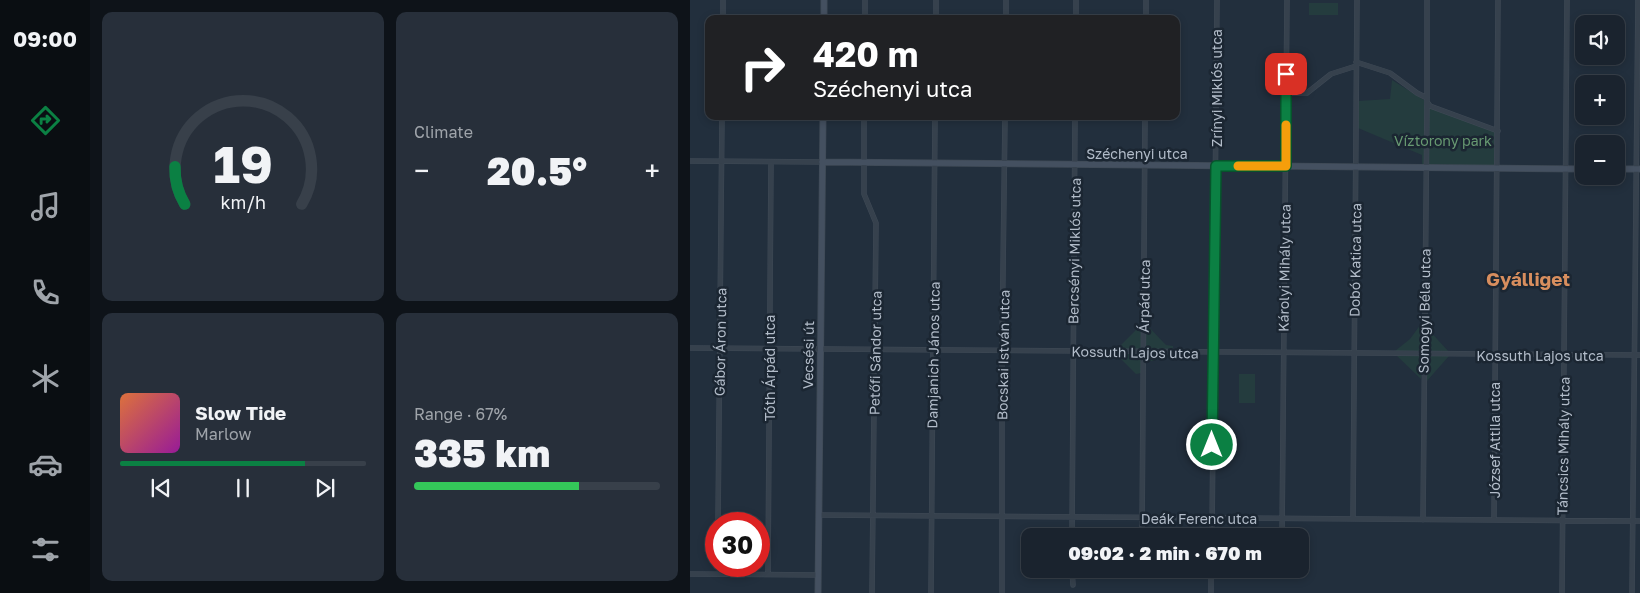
<!DOCTYPE html>
<html lang="en">
<head>
<meta charset="utf-8">
<style>
  body { margin:0; font-family:"Golos Text",sans-serif; background:#272f3a; color:#f1f3f6; height:100vh; display:flex; flex-direction:column; font-size:19px; white-space:nowrap }
  * { box-sizing:border-box; margin:0 }
  p { font-size:16px; color:#9fa4aa }
  .icon { flex:none; width:28px; height:28px; fill:none; stroke:currentColor; stroke-width:2; stroke-linecap:round; stroke-linejoin:round }
  .map { position:relative; flex:1; overflow:hidden }
  .details { display:flex; flex-direction:column; gap:12px; padding:12px; background:#0e1319; width:600px }
  .details>* { flex:none }
  .guide { position:absolute; left:15px; top:15px; width:475px; height:105px; border-radius:10px; box-shadow:0 2px 8px #0003,0 0 0 1px #38404a; background:#202124; color:#fff; overflow:hidden }
  .controls { position:absolute; left:885px; top:15px; display:grid; gap:10px }
  .controls a { display:grid; place-items:center; width:50px; height:50px; border-radius:10px; background:#1a232e; box-shadow:0 2px 8px #0003,0 0 0 1px #38404a; font-size:25px }
  .speed { position:absolute; left:15px; top:512px; display:flex; gap:10px; font-size:25px; font-weight:700; text-align:center }
  .speed>* { display:grid; place-content:center; width:65px; height:65px; border-radius:50%; background:#1a232e; box-shadow:0 2px 8px #0003,0 0 0 1px #38404a; line-height:1 }
  .speed .limit { border:8px solid #d22; background:#fff; color:#111 }
  .pin { position:absolute; display:grid; place-items:center; width:42px; height:42px; color:#fff; margin:-21px; border-radius:10px; box-shadow:0 2px 8px #0006 }
  .me { position:absolute; width:55px; margin:-28px; rotate:0deg; stroke-linejoin:round; filter:drop-shadow(0 0 4px #0008) }
  .turn { display:flex; align-items:center; gap:18px; height:105px; padding:0 25px; font-size:22px }
  .turn .icon { width:65px; height:65px; stroke-width:2.5 }
  .turn b { display:block; font-size:35px; line-height:42px }
  .big { font-size:38px; font-weight:800; line-height:1.1 }
  .details .card { flex:1; display:flex; flex-direction:column; justify-content:center; gap:8px; min-width:0; padding:0 18px; border-radius:10px; background:#272f3a }
  .details .dial { align-items:center; gap:0 }
  .dial svg { height:130px; overflow:visible; fill:none; stroke:#38404a; stroke-width:7; stroke-linecap:round; text-anchor:middle }
  .dial text { fill:#f1f3f6; stroke:none }
  .song { display:flex; align-items:center; gap:15px }
  .cover { width:60px; height:60px; border-radius:8px; background:linear-gradient(135deg,hsl(20 70% 55%),hsl(300 70% 35%)) }
  .played { height:5px; border-radius:2px; background:linear-gradient(90deg,#0b8043 75%,#38404a 75%) }
  .keys { display:flex; justify-content:space-around; direction:ltr }
  .heat { display:flex; justify-content:space-between; align-items:center; font-size:28px; direction:ltr }
  .charge { height:8px; border-radius:4px; background:linear-gradient(90deg,#34c759 67%,#38404a 0) }
  .details .tiles { flex:1; display:grid; gap:12px; grid-template-columns:repeat(2,1fr) }
  .trip { position:absolute; left:331px; top:528px; width:288px; height:50px; border-radius:10px; background:#1a232e; box-shadow:0 2px 8px #0003,0 0 0 1px #38404a; font-weight:800; line-height:50px; text-align:center }
  main { display:flex; flex:1; min-height:0 }
  .tab-bar { display:flex; flex-direction:column; width:90px; justify-content:space-around; align-items:center; background:#0a0e12; color:#9fa4aa }
  .tab-bar .icon { width:35px; height:35px }
  .tab-bar .active { color:#0b8043 }
  .tab-bar b { font-size:22px; color:#f1f3f6 }
  .map>svg:first-child { display:block }
  .green { fill:#243c3e }
  .lines { fill:none; stroke-linecap:round; stroke-linejoin:round }
  .street-casing { stroke:#3f4a56; stroke-width:5.5 }
  .secondary-casing { stroke:#3f4a56; stroke-width:7 }
  .street { stroke:#36414d; stroke-width:4.5 }
  .secondary { stroke:#445060; stroke-width:5.5 }
  .route-casing { stroke:#07532c; stroke-width:12 }
  .route { stroke:#0b8043; stroke-width:9 }
  .slow { stroke:#f59e0b; stroke-width:9 }
  .labels { text-anchor:middle; dominant-baseline:central; stroke-width:5; stroke-linejoin:round; paint-order:stroke }
  .street-label { font-size:14px; fill:#b2bcc9; stroke:#1b2632 }
  .park-label { font-size:14px; fill:#689a72; stroke:#1b2632 }
  .district-label { font-size:19px; font-weight:bold; fill:#d88e5e; stroke:#1b2632 }
</style>
</head>
<body>
<main>
<nav class="tab-bar">
<b>09:00</b>
<svg class="icon active" aria-label="directions" viewBox="0 0 24 24"><path d="M12 3l9 9-9 9-9-9zM9 14v-3h6M13 9l2 2-2 2"/></svg>
<svg class="icon" aria-label="music" viewBox="0 0 24 24"><path d="M9 18V5l10-2v13"/><circle cx="6" cy="18" r="3"/><circle cx="16" cy="16" r="3"/></svg>
<svg class="icon" aria-label="phone" viewBox="0 0 24 24"><path d="M5 4h4l2 5-3 2q2 4 5 5l2-3 5 2v4C11 20 4 13 5 4z"/></svg>
<svg class="icon" aria-label="climate" viewBox="0 0 24 24"><path d="M12 3v18M4 7l16 10M4 17L20 7"/></svg>
<svg class="icon" aria-label="car" viewBox="0 0 24 24"><path d="M5 17H2v-5l4-1 3-4h7l3 4 3 1v5h-3M9 17h6M6 11h13"/><circle cx="7" cy="17" r="2"/><circle cx="17" cy="17" r="2"/></svg>
<svg class="icon" aria-label="filters" viewBox="0 0 24 24"><path d="M4 7h16M4 17h16"/><circle cx="9" cy="7" r="2"/><circle cx="15" cy="17" r="2"/></svg>
</nav>
<section class="details">
<div class="tiles">
<div class="card dial"><svg viewBox="0 0 100 80">
<path d="M14 69A42 42 0 1 1 86 69"/>
<path d="M14 69A42 42 0 0 1 8 46" stroke="#0b8043"/>
<text x="50" y="56" font-size="32" font-weight="700">19</text>
<text x="50" y="72" font-size="11">km/h</text>
</svg></div>
<div class="card"><p>Climate</p>
<div class="heat"><a>−</a><b class="big">20.5°</b><a>+</a></div>
</div>
<div class="card">
<div class="song"><i class="cover"></i><div><b>Slow Tide</b><p>Marlow</p></div></div>
<div class="played"></div>
<div class="keys"><svg class="icon" aria-label="previous" viewBox="0 0 24 24"><path d="M18 5L8 12l10 7zM5 5v14"/></svg><svg class="icon" aria-label="pause" viewBox="0 0 24 24"><path d="M8 5v14M16 5v14"/></svg><svg class="icon" aria-label="next" viewBox="0 0 24 24"><path d="M6 5l10 7-10 7zM19 5v14"/></svg></div>
</div>
<div class="card"><p>Range · 67%</p><b class="big">335 km</b><div class="charge"></div></div>
</div>
</section>
<div class="map">
<svg width="950" height="593" viewBox="0 0 950 593">
  <rect width="100%" height="100%" fill="#222f3d"/>
  <path class="green" d="M619 3H648V15H619Z
    M702 80 734 100V105L806 132V166L732 164V155L668 128V101L700 99Z
    M455 323 474 343 476 345 483 346V349H459L456 347Z
    M452 324V347L450 349 426 350Z
    M731 324 732 350 730 351H705L720 339Z
    M736 327 759 352 739 351 737 349Z
    M426 354H449L451 355V373L446 374Z
    M458 354H479C476 358 473 356 469 358 462 361 464 362 455 360V356Z
    M707 356H730L732 358 731 379Z
    M739 356H759L736 382V359Z
    M549 374H565V403H549Z"/>
  <g class="lines">
    <g class="street-casing">
      <path id="street" d="M737 0V102L740 106 808 131
        M33 19V0
        M175 19V0
        M246 19V0
        M316 19V0
        M386 19V0
        M456 19V0
        M666 62 700 73 727 93 737 98
        M596 93H617L641 74 666 66
        M174 116V194L186 223 182 593
        M0 161 132 162
        M0 348 950 355
        M129 515 950 521
        M663 519 667 0
        M733 520 737 102
        M804 520 808 0
        M28 524 32 116
        M382 536 385 116
        M452 536 455 116
        M522 536 527 0
        M592 536 597 0
        M382 569 383 585
        M453 569V575
        M0 574 128 575
        M78 574 81 162
        M241 593 245 116
        M312 593V350L315 116
        M521 593V569
        M872 593 877 0
        M942 593 948 0"/>
    </g>
    <g class="secondary-casing">
      <path id="secondary" d="M134 19V0
        M132 162 894 169
        M926 169H950
        M128 593 133 116"/>
    </g>
    <use href="#street" class="street"/>
    <use href="#secondary" class="secondary"/>
  </g>
  <g class="lines">
    <g class="route-casing">
      <path id="route" d="M522 445 526 166H596V74"/>
    </g>
    <use href="#route" class="route"/>
    <path class="slow" d="M548 166H596V125"/>
  </g>
  <g class="labels">
    <g class="street-label">
      <text transform="translate(526 88) rotate(-90)">Zrínyi Miklós utca</text>
      <text x="447" y="153">Széchenyi utca</text>
      <text transform="translate(384 251) rotate(-89)">Bercsényi Miklós utca</text>
      <text transform="translate(665 260) rotate(-89)">Dobó Katica utca</text>
      <text transform="translate(594 268) rotate(-89)">Károlyi Mihály utca</text>
      <text transform="translate(454 296) rotate(-89)">Árpád utca</text>
      <text transform="translate(734 311) rotate(-89)">Somogyi Béla utca</text>
      <text transform="translate(30 342) rotate(-89)">Gábor Áron utca</text>
      <text transform="translate(445 352) rotate(1)">Kossuth Lajos utca</text>
      <text transform="translate(185 353) rotate(-89)">Petőfi Sándor utca</text>
      <text transform="translate(118 355) rotate(-89)">Vecsési út</text>
      <text transform="translate(243 355) rotate(-89)">Damjanich János utca</text>
      <text transform="translate(313 355) rotate(-89)">Bocskai István utca</text>
      <text x="850" y="355">Kossuth Lajos utca</text>
      <text transform="translate(79 368) rotate(-90)">Tóth Árpád utca</text>
      <text transform="translate(804 440) rotate(-90)">József Attila utca</text>
      <text transform="translate(873 446) rotate(-89)">Táncsics Mihály utca</text>
      <text x="509" y="518">Deák Ferenc utca</text>
    </g>
    <g class="park-label">
      <text x="753" y="140">Víztorony park</text>
    </g>
    <g class="district-label">
      <text x="838" y="278">Gyálliget</text>
    </g>
  </g>
</svg>
<div class="controls">
<a><svg class="icon" aria-label="sound" viewBox="0 0 24 24"><path d="M4 9h4l5-4v14l-5-4H4zM17 9q2 3 0 6"/></svg></a>
<a>+</a>
<a>−</a>
</div>
<div class="speed"><div class="limit">30</div></div>
<div class="pin" style="left:596px;top:74px;background:#d93025"><svg class="icon" aria-label="arrive" viewBox="0 0 24 24"><path d="M6 21V4h12l-3 4 3 4H6"/></svg></div>
<svg class="me" style="left:522px;top:445px" viewBox="-20 -20 40 40"><circle r="17" fill="#0b8043" stroke="#fff" stroke-width="3"/><path d="M0-11L8 9 0 5-8 9z" fill="#fff"/></svg>
<div class="trip">09:02 · 2 min · 670 m</div>
<div class="guide">
<div class="turn"><svg class="icon" aria-label="right" viewBox="0 0 24 24"><path d="M7 20v-9h11M14 6l5 5-5 5"/></svg><div><b>420 m</b>Széchenyi utca</div></div>
</div>
</div>
</main>
</body>
</html>
